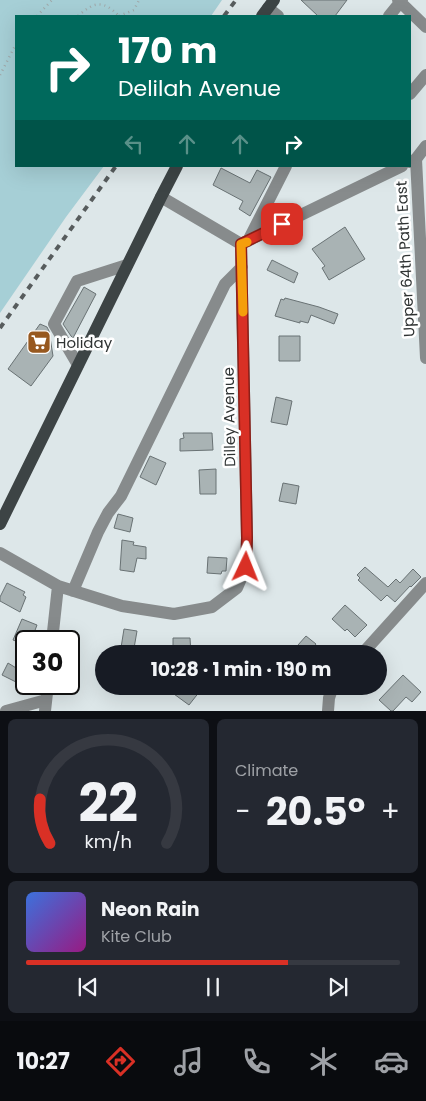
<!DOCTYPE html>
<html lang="en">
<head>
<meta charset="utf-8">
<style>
  body { margin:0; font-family:Poppins,sans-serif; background:#242831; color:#f1f3f6; height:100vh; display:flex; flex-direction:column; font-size:19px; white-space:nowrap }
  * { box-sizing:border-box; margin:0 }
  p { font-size:16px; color:#9ea1a6 }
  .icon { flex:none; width:28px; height:28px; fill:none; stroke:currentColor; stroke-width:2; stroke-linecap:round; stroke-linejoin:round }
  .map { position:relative; height:711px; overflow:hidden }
  .drawer { display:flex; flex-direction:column; gap:8px; padding:8px; background:#0d0f14; flex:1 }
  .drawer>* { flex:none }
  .banner { position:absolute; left:15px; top:15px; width:396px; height:152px; border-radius:0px; box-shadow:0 5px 20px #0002; background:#00695c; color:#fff; overflow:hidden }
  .speed { position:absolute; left:15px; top:630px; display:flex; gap:10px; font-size:25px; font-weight:700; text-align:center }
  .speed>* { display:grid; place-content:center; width:65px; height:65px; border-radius:50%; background:#171b24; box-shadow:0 5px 20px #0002; line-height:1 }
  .speed .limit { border:2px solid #111; border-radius:8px; background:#fff; color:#111 }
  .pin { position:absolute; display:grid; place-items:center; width:42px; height:42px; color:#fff; margin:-21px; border-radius:10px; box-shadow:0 2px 8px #0006 }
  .me { position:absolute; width:55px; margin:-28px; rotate:2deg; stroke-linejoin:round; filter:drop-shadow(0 0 4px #0008) }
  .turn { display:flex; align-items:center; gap:18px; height:105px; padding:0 20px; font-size:22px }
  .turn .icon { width:65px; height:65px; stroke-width:2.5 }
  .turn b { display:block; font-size:35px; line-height:42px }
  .lanes { display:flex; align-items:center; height:48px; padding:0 20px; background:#0003; justify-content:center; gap:25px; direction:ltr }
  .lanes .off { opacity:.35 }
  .big { font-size:38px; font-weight:700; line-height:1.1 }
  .drawer .tile { flex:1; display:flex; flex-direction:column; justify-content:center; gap:8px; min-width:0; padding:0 18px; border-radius:8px; background:#242831 }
  .drawer .dial { align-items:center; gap:0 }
  .dial svg { height:130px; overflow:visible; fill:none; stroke:#363941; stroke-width:7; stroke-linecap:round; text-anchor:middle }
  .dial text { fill:#f1f3f6; stroke:none }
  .song { display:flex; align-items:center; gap:15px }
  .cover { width:60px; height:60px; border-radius:8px; background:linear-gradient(135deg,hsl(220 70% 55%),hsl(310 70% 35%)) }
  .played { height:5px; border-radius:2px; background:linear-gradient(90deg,#d93025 70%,#363941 70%) }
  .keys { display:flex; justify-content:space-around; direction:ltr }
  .heat { display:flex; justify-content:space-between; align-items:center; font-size:28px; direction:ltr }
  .drawer .tiles { flex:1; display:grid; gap:8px; grid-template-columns:1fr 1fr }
  .tile:last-child { grid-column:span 2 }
  .trip { position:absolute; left:95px; top:645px; width:292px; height:50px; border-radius:25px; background:#171b24; box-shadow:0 5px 20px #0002; font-weight:700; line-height:50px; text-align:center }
  .menu { display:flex; height:80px; justify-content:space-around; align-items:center; background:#090b0e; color:#9ea1a6 }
  .menu .icon { width:35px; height:35px }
  .menu .selected { color:#d93025 }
  .menu b { font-size:22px; color:#f1f3f6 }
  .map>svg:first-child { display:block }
  .green { fill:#a6cfd6 }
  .building { fill:#a9b3b4; stroke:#697274 }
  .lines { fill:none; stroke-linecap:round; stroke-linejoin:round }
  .path { stroke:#a0a8a9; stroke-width:2.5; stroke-dasharray:1 4; stroke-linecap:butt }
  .minor { stroke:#878b8c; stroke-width:12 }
  .major { stroke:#3d4445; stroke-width:12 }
  .rail { stroke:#575c5d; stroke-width:4; stroke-dasharray:6 6; stroke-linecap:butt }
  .route-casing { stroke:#8d1f18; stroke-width:12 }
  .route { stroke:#d93025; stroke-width:9 }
  .slow { stroke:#f59e0b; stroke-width:9 }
  .labels { text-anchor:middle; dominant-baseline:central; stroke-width:5; stroke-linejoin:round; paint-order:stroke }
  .street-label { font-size:15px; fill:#2f3333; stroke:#fff }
  .poi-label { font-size:15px; fill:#2f3333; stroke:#fff; text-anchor:start }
</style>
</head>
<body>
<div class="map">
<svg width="426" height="711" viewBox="0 0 426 711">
  <rect width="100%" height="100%" fill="#dde7e9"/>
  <path class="green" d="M0 0H222L211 16H16V166H104L66 217 0 313Z"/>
  <path class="building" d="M301 0H347L335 16H318Z
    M221 168 250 183 257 170 271 177 250 216 239 209 243 201 213 185Z
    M345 227 365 259 329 280 322 268 325 266 312 249Z
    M272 260 298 273 294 283 267 270Z
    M84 287 96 294 73 338 71 336 63 324Z
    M285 298 319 307 338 314 334 324 311 315 308 323 300 321V323L275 316 281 299 284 300Z
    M40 324 47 327 49 331 53 356 31 386 8 369Z
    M279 336H300V361H279Z
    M276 397 292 401 287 425 271 422Z
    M183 433H212L213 450 180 451V439L184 438Z
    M150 456 166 463 156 485 140 477Z
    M216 469V494H200L199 470Z
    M283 483 299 486 296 504 279 501Z
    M118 514 133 518 130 532 114 528Z
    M122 540 134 542 133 545 146 547V559L137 558 134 572 120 570Z
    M208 557 227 558 226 571H222L221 574 207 573Z
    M365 567 388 587 396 579 400 583 413 569 421 577 411 587 410 586 395 602 387 595 381 601 358 580 360 578 357 575Z
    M7 583 25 592 23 595 26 597 20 612 0 601V597Z
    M345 605 367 625 355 637 347 629 345 631 332 619Z
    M22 619 37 625 31 641H26V645L13 640Z
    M124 629 137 631 133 654H120Z
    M306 636 316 644 313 648 319 654H290Z
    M173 638H190L191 654H173Z
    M8 663 26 674V687L2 675Z
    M403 675 421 692 412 702 406 697 393 711H391L379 700Z
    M163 686H194L200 691 189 705Z"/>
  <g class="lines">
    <path class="path" d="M37 16 52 0
      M78 16C95 1 103 0 119 16
      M119 16 134 10 139 0
      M0 75 16 44"/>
    <path class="minor" d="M398 0 426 27
      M268 8 278 16
      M389 16 402 0
      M410 94 426 75
      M416 159 426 358
      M410 162 416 159 426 146
      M161 197 241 244 402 166
      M248 241 286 166
      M78 365 54 324 77 281 127 265
      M0 553 58 586 122 606 174 614 212 607 237 588 246 567 247 538 241 244
      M73 591 98 532 108 513 121 496 225 284 242 267
      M52 641 58 586
      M362 654 426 583
      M6 711 46 700
      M45 711 48 684
      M328 711 329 698 333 686"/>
    <path class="major" d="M262 16 274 0
      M0 524 161 197 177 166"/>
    <path class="rail" d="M224 16 236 0
      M0 328 116 166"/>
  </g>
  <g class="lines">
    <g class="route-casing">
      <path id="route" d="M246 567 247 538 241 244 282 224"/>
    </g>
    <use href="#route" class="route"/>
    <path class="slow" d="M243 312 241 244 247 242"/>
  </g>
  <defs>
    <g id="supermarket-square" transform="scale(1.25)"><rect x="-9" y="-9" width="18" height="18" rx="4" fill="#97581f" stroke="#fff"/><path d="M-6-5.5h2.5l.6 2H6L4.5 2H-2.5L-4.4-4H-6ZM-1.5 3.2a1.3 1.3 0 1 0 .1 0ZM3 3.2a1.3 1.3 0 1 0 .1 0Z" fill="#fff"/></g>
  </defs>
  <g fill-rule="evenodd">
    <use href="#supermarket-square" x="39" y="342"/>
  </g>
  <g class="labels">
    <g class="street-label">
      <text transform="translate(405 259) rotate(-93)">Upper 64th Path East</text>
      <text transform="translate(229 417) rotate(-91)">Dilley Avenue</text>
    </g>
    <g class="poi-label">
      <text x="56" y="342">Holiday</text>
    </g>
  </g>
</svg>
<div class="speed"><div class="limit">30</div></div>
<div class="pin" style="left:282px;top:224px;background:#d93025"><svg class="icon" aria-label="arrive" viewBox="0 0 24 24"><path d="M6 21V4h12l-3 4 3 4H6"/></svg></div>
<svg class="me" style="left:246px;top:567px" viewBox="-20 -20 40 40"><path d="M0-17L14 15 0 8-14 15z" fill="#d93025" stroke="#fff" stroke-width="4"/></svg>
<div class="trip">10:28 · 1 min · 190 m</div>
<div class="banner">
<div class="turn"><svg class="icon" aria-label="right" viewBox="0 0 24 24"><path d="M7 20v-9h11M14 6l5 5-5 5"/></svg><div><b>170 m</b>Delilah Avenue</div></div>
<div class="lanes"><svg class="icon off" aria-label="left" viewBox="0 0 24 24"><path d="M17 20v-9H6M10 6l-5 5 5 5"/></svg><svg class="icon off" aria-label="ahead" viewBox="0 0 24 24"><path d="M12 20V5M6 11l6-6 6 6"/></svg><svg class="icon off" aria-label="ahead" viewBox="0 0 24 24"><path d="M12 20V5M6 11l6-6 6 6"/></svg><svg class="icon" aria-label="right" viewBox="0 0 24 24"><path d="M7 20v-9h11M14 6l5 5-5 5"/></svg></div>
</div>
</div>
<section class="drawer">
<div class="tiles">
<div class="tile dial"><svg viewBox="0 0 100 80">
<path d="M14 69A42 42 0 1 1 86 69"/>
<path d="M14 69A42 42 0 0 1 8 42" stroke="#d93025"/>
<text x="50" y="56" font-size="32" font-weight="700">22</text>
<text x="50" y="72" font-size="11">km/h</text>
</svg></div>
<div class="tile"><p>Climate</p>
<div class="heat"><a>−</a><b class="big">20.5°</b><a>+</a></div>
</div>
<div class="tile">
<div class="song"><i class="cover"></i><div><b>Neon Rain</b><p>Kite Club</p></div></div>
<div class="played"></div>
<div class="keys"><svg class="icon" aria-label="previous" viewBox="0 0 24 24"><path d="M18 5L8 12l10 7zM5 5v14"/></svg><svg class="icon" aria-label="pause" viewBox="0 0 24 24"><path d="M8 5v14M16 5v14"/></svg><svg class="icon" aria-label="next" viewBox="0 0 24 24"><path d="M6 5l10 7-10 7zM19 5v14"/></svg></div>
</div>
</div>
</section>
<nav class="menu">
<b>10:27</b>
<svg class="icon selected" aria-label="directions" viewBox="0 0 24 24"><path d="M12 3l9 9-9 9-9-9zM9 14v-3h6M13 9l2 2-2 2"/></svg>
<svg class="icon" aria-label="music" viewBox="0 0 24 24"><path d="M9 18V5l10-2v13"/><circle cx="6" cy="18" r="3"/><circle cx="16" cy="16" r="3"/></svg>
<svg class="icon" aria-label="phone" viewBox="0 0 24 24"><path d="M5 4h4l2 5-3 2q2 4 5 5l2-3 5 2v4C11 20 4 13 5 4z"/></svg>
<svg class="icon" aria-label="climate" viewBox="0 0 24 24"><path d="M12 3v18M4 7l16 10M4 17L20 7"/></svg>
<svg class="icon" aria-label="car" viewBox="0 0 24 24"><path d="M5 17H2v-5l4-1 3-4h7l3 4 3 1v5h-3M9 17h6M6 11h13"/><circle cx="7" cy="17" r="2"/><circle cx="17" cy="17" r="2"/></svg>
</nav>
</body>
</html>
